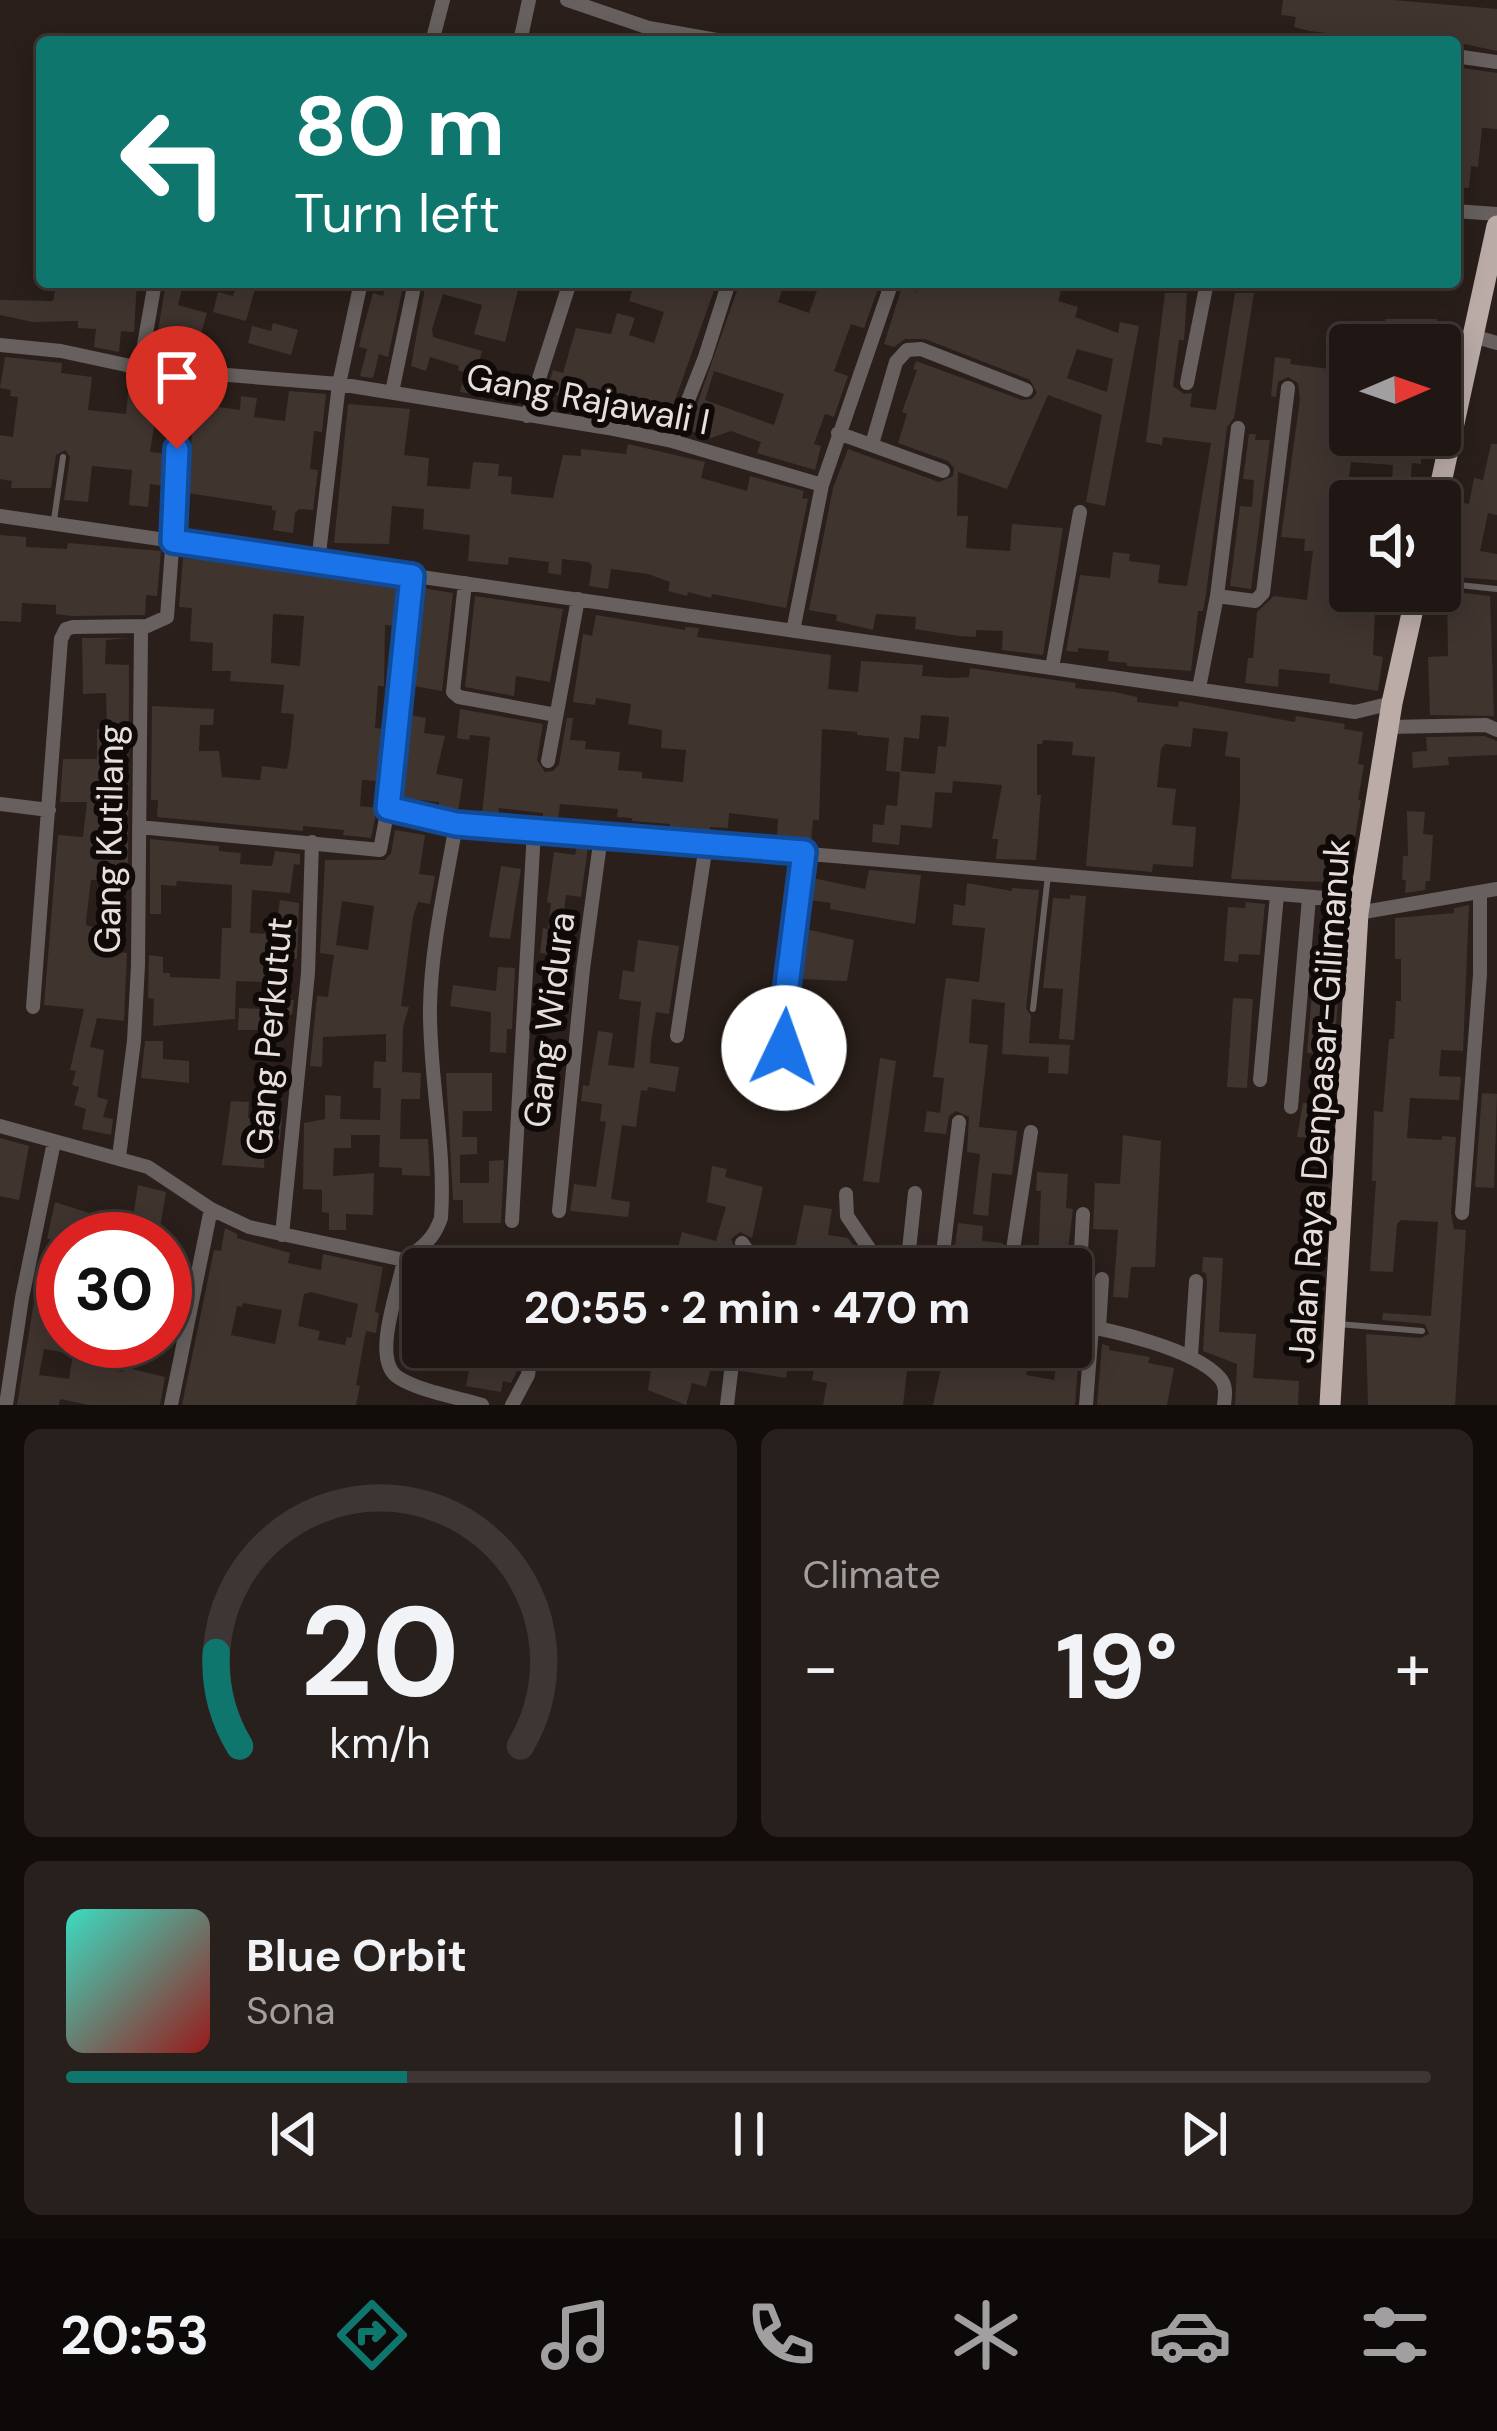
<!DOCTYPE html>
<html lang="en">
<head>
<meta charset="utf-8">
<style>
  body { margin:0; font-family:"DM Sans",sans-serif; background:#28201d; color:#f1f3f6; height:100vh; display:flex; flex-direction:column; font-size:45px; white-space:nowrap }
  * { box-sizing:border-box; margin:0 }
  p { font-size:39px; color:#a29fa0 }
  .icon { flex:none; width:66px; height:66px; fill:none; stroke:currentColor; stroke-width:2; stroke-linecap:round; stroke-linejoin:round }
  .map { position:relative; height:1405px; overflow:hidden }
  .details { display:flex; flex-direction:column; gap:24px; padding:24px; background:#120d0b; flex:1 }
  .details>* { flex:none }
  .banner { position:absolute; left:36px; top:36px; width:1425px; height:252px; border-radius:12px; box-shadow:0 6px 30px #0003,0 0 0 3px #3d3634; background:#0f766e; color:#fff; overflow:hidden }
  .needle { width:78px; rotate:88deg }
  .controls { position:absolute; left:1329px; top:324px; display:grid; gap:24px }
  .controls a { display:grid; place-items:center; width:132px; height:132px; border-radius:12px; background:#201714; box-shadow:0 6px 30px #0003,0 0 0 3px #3d3634; font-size:60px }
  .speed { position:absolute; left:36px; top:1212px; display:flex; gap:24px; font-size:60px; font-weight:700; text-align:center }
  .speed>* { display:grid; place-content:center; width:156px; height:156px; border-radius:50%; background:#201714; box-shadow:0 6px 30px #0003,0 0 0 3px #3d3634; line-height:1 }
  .speed .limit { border:18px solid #d22; background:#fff; color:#111 }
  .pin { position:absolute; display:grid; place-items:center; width:102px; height:102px; color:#fff; margin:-123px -51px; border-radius:50% 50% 50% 0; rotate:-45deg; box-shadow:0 0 12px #0007 }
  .pin .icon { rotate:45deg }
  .me { position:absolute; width:132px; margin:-66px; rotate:3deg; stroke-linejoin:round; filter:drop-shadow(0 0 9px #0008) }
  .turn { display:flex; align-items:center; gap:42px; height:252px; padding:0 60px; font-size:54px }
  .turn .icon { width:156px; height:156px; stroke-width:2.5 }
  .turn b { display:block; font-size:84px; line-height:102px }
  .big { font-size:90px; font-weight:700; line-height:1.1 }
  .details .widget { flex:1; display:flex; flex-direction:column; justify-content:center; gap:18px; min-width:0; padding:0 42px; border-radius:18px; background:#28201d }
  .details .dial { align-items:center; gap:0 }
  .dial svg { height:312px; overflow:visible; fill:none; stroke:#3d3634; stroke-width:7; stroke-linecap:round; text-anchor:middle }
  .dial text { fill:#f1f3f6; stroke:none }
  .song { display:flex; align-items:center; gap:36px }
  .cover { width:144px; height:144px; border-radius:18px; background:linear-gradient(135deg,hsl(170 70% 55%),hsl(0 70% 35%)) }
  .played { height:12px; border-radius:6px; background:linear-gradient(90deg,#0f766e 25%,#3d3634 25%) }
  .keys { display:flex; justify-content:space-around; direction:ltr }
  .heat { display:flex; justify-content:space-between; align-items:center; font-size:66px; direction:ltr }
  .details .tiles { flex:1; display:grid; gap:24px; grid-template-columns:1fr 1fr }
  .widget:last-child { grid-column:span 2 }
  .trip { position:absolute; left:402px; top:1248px; width:690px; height:120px; border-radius:12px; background:#201714; box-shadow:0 6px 30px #0003,0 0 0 3px #3d3634; font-weight:700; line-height:120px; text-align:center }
  .menu { display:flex; height:192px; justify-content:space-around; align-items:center; background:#0d0908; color:#a29fa0 }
  .menu .icon { width:84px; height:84px }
  .menu .active { color:#0f766e }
  .menu b { font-size:54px; color:#f1f3f6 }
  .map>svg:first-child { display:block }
  .building { fill:#40342f; fill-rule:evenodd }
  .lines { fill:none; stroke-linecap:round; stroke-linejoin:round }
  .service { stroke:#67605f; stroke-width:6 }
  .minor { stroke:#67605f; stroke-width:14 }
  .trunk { stroke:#bbaca8; stroke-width:21 }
  .route-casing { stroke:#114b97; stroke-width:30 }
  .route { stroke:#1a73e8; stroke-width:21 }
  .labels { text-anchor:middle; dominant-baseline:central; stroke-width:12; stroke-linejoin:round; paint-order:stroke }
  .street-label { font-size:36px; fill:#e7dfdb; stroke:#0f0a08 }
</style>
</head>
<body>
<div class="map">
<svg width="1497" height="1405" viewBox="0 0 1497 1405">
  <rect width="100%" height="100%" fill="#2a1f1a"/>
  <path class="building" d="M1283 0H1393L1497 9V51L1455 42H1406L1309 31 1294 27 1296 17 1281 15Z
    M1455 67 1497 73V129L1482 128 1478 167 1471 166 1469 188 1455 187Z
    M57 282H137L134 332 121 331 119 352 94 347 96 329 78 328V321L33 322 0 315V300L53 301Z
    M166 282H184L178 305 207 313 195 354 156 343Z
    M237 282H257L246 321 213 312 218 292 233 296Z
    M387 282H404L388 357 379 354 373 378 364 377 360 376 367 349 359 347 362 333 373 293 383 296Z
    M426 282H478L501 288 503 282H520L505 342 474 334 482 305 443 294 432 329 433 337 482 351 476 373 513 384 508 400 460 392 465 373 458 370 459 366 430 357 426 371 411 366Z
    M635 282 672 287 673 282H717L667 423 657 419 656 426 573 406 575 400 554 394 556 388 548 386 553 370 563 373 576 328 611 334 617 313 635 318 629 335 654 343 664 312 629 301Z
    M740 282H785L778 302 809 313 820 282H873L872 287 878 289 864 328 851 324 834 371 848 376 834 417 825 414 814 444 821 446 815 470 757 453 761 442 731 431 711 438 688 430ZM714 371 784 394 774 425 705 400Z
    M921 282H974L988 287 989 282H1036L1061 292 1058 301 1078 307 1075 317 1118 333 1120 322 1139 326 1105 506 1086 502 1102 415 1048 395 1007 489 958 472 957 516H968L966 548 1010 551 1012 524 1063 528 1043 655 1002 650 1003 631 976 630V637L959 636 915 629 916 617 876 614 873 630 836 621 837 615 809 610 833 488 848 449 939 482 953 476 954 468 948 461 898 443 907 414 902 412 917 370 913 369 916 361 1022 400 1032 399 1037 393 1030 380 925 339H905L894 347 884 344 902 287 917 292ZM1077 349 1113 359 1107 392 1067 378Z
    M1165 293H1187L1184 340H1179L1173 386 1184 394 1192 393 1190 407 1216 410 1235 293H1254L1234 418 1227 427 1206 594 1203 611H1198L1191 671 1127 666V663L1108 661 1109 651 1078 648V652L1066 651 1080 575 1110 578 1113 552 1130 554 1129 561 1160 565 1158 583 1187 586 1211 443 1163 437 1162 445 1146 442Z
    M1385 319H1437V345H1385Z
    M273 323 298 330 291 355 248 343 252 326 271 331Z
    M5 357 62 363 61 373 92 377 88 410 126 414 129 383 161 381 160 389 172 390 171 410 157 408 150 452 168 454 165 486 150 484 148 507 129 505 132 470 92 466 88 502 64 500 70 457 65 450 56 455 51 488H11L12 481 0 479V435L13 437 18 397 10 396 11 390 0 388Z
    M1275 357 1291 359 1290 364 1330 369 1326 399 1350 400V435H1422L1421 464 1412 463 1409 501H1391L1393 465 1351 462 1342 535H1350V591H1376L1373 655 1383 657 1378 691 1329 683 1330 674 1279 669 1278 687 1245 683 1248 658H1253L1257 612 1274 596 1307 600 1313 551H1304L1305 539 1281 537 1300 399 1298 383 1288 377 1278 382 1276 397 1271 396Z
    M196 385 213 387 211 406 240 410 241 396 257 398 254 417 285 421 289 391 326 394 322 432 314 431 310 469 318 470 313 510 299 509 295 513 293 533 273 530 276 511 272 510V506L187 493Z
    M348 404 410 409 404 455 429 458 427 486 470 489 473 462 499 464 498 476 512 477 511 494 553 498 563 455 581 456V449L626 454 628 444 705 462 701 478 747 491 750 476 804 491 802 498 808 499 786 608 712 594 711 598 688 592 687 596 668 591 670 582 648 574 611 569 608 589 589 586 592 566 589 562 562 559 561 575 548 573 549 562 509 557 508 565 468 561 470 535 423 529 424 509 392 506 389 544 334 543Z
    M1249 434H1256L1255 440H1270L1251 589 1230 586 1240 506 1252 507 1254 480 1243 479Z
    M1491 444H1497V515L1488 513 1480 551 1497 554V580L1455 577 1462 528 1454 526 1459 502 1469 504 1474 478 1483 480Z
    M0 535 26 537V547L67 549 68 543 161 551 157 596 146 595 145 615 71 616 56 614V605L22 603 21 622 0 621Z
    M202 557 400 585 396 626 385 625 384 686H378L375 728 385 729 379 781 362 780 360 806 377 808 371 838 343 835 344 830 303 826V831L157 817 158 800H151L152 706 214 709 213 725H200L199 751H219L222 777 260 780 262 766 287 769 290 753 294 714 281 713 284 685 230 681 231 671H212L213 643 190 641 192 608 179 607 183 558 202 560ZM273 614 304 616 300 666 271 663Z
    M422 588 453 593 442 691 414 686 412 681Z
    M1447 591 1490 596 1494 716 1430 715 1428 657 1448 656Z
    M475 596 563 609 550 682 516 676 514 696 465 687Z
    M596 615 685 630V627L699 628 697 637 831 655 828 689 858 692 861 661 923 665 922 676 952 678 969 677 970 668 1076 683 1075 688 1115 692 1137 697V702L1178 707 1179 701 1295 722 1296 716 1345 724 1344 729 1363 732 1358 764 1364 765 1358 800H1361L1349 875 1326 872 1325 882 1231 879 1240 802V758L1225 756 1228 732 1193 728 1191 747 1165 744 1161 749 1157 787 1176 789 1172 825 1196 827 1193 867 1153 864 1152 872 1086 866 1095 757 1072 755 1073 742 1043 740 1042 744H1037V795H1041L1036 860 996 859 998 839H992L1002 785 953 781 952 793 935 792 932 828 901 825 899 845 872 842 873 824 884 825 886 805 897 806 900 772 886 771 889 738 857 735V732L822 729 819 820H813L811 843 777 837 778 819 729 813 728 828 710 827V833L669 831 670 824 632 821V818L617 817 618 809 560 804 558 820 543 819V813L499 808 498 816 482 815 490 737 470 735 469 740 457 738 460 709 543 724 537 760 545 772 553 771 559 764 567 718H573L570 740 586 741 585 749 620 752 618 770 642 772V778L683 782 686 750 661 748 662 730 628 724 631 704 596 698 595 705 573 702 583 634 592 636ZM921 715 949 717 946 747 938 746 935 774 901 771 904 737 919 739Z
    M82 638H130L106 640 105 664 129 665 128 881 91 880 86 921 87 926 121 929 119 952 127 953 124 1021 97 1018 90 1047 104 1050 97 1097 108 1100 103 1117 113 1119 111 1135 82 1129 86 1109 74 1105 79 1087 72 1085 76 1071 70 1070 84 1009 44 1005 58 835 83 837 87 802H60L63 759H97V729H107L106 693 83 694Z
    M410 715 426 718 424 733 445 736 436 774 463 779 458 812 438 808 439 802 400 798Z
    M1484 736 1497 741V755L1448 757 1449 765 1413 768 1412 752 1427 751 1426 737Z
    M1407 811 1425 812 1423 834 1433 835 1430 881H1426L1425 890 1405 893 1406 880H1402L1403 856H1408Z
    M395 830 425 835 419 874 435 876 430 904 418 902 413 917 401 1006 409 1007 403 1027 402 1072 421 1073 420 1099H401L400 1139H428L430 1176 402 1175V1168L379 1167 380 1135H351V1148H334L333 1176 374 1173 373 1215 346 1214V1230H329V1213L322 1212V1190L303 1189 304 1123 325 1119V1095L341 1096 340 1119 380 1120 381 1088H373L374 1061 386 1062V1034L323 1037 322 1067 310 1066 317 996 328 997 334 955 320 953 325 860H385L391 853ZM342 901 374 906 368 950 336 945Z
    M150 839 219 846V851L241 853 240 864 272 866 275 851 300 854V865L294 864 290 893 252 890 250 933 275 934 280 900 299 903 297 959 278 958 277 967 276 1000H294L292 1015H273V1030H238L239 1008 261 1009 262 982 236 981 235 1019 153 1026 154 999 148 998 149 955 163 957V973H170V977L220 979 222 928H231L232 885 177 881 176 886 161 885V914H150Z
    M577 846 588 847 581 897 566 895 559 955 540 953 543 928 548 929 551 903 547 902 554 852 575 855Z
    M501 866 521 869 510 939 489 937Z
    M869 870 921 875 915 924 830 909 831 903 809 900 812 878 865 889Z
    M967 883 1012 891V888L1039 890 1026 1008 1031 1016 1029 1043 1070 1045 1068 1074 1048 1073 1049 1057 1002 1054 1005 1003 972 999 969 1043 988 1045 979 1127 1017 1131 1012 1175 992 1173 988 1216 973 1214 980 1154 967 1152 969 1117 956 1111 949 1116 946 1134 924 1132 927 1111 940 1113 944 1078 933 1077 946 978 979 982 985 928 952 925 954 904 965 906Z
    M1070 895 1086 896 1074 1040 1059 1039 1063 989 1043 988 1053 898 1070 899Z
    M1246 902 1265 904 1260 955 1239 954 1238 962 1224 961 1228 907 1245 908Z
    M1469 905 1463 1051 1441 1050 1439 1076 1461 1077 1459 1100 1410 1098 1407 1138 1442 1140V1136L1456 1137 1451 1213 1454 1229 1466 1230 1455 1405H1368L1366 1334 1421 1338 1429 1334 1425 1324 1382 1320 1383 1313 1431 1316 1438 1222 1401 1220 1397 1224 1393 1272 1370 1271 1376 1181H1372L1374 1111 1383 1112 1389 1039H1394L1396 1001H1401V959H1395V918L1454 913V908Z
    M806 929 854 940 847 981 800 979Z
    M638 940 679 946 669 1014 656 1012 651 1043 650 1063 679 1067 675 1092 648 1087 647 1091 641 1090 636 1127 622 1125 611 1199 630 1202 628 1217 570 1211 574 1184 596 1187 606 1122 600 1121 602 1104 581 1101 583 1085 589 1086 598 1031 613 1033 608 1065 634 1068 641 1002 619 999 623 970 634 972Z
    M498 967 515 968 512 1029H507L506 1053 490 1052 491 1012 450 1006 453 985 496 991Z
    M1313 981 1339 982 1334 1055 1307 1053Z
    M1233 998 1253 999 1247 1088 1227 1087Z
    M145 1041H163V1059L189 1061V1083L141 1078Z
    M880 1058 896 1061 879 1183 863 1181Z
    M446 1073H492V1111H463L462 1137H477V1154L460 1155V1183H489V1161L504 1160 501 1223H463V1200H453Z
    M1482 1093 1497 1094 1494 1188 1475 1187Z
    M231 1101 249 1102 248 1118 282 1119 280 1140H265L264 1168 222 1165Z
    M1332 1102 1330 1132H1325V1139L1297 1137 1303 1103Z
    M1123 1135 1161 1141 1155 1267H1131L1128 1298 1113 1297 1118 1230 1093 1229 1095 1183 1120 1184Z
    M0 1138 29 1146 19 1200 0 1196Z
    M712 1166 727 1169 725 1177 763 1187 752 1238 740 1232 731 1239 744 1269H713L675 1259 682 1232 716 1241 726 1207 707 1202Z
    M1037 1172 1068 1174 1066 1208 1073 1209 1066 1266 1038 1264 1041 1191H1036Z
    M138 1185 166 1192 158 1239H136L137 1231 131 1230Z
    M55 1202 92 1214 88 1239H47Z
    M804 1205 832 1209 828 1235 848 1238 855 1248 852 1269 792 1263Z
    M958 1223 983 1226 982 1241 1003 1243 999 1269H952Z
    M225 1228 237 1234V1238L290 1253 288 1263 321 1270 323 1254 383 1267 375 1312 379 1313 376 1333 366 1331 356 1385 360 1386 356 1405H182L214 1250 221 1251ZM311 1292 358 1304 351 1338 347 1337 345 1345 318 1340 320 1331 298 1326 304 1294ZM243 1303 282 1310 275 1344 231 1335 237 1306 242 1307Z
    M1203 1257 1223 1258 1219 1332 1256 1334 1253 1378 1299 1381 1298 1405H1235L1237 1364 1203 1351 1207 1282 1206 1273 1202 1272Z
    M41 1259 61 1262 57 1284 63 1285V1341H100L96 1368 123 1372 124 1367 165 1377 160 1405H89L60 1399 59 1405H17ZM44 1349 73 1354 69 1379 39 1375Z
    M1071 1338 1080 1340 1075 1405H933L943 1359 993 1370 997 1347H1020L1016 1369 1027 1371 1026 1375 1054 1380 1059 1347H1071Z
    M1102 1344 1109 1346V1350L1150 1357 1148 1363 1174 1368 1167 1405H1097Z
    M433 1347H461L519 1357 517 1371 511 1383 503 1381 501 1392 466 1386 469 1371 430 1363Z
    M745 1347 791 1348 786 1378 742 1371Z
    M818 1347H910L903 1405H823L827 1383 812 1380Z
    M654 1350 713 1361 706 1387 692 1383 686 1405 648 1390Z"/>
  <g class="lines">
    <path class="service" d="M54 520 63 457
      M1440 583 1497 589
      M1033 1009 1048 875
      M1338 1324 1422 1331"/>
    <path class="minor" d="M567 0 649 28 728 42
      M432 42 443 0
      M520 42 529 0
      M843 42H852
      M1455 56 1497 62
      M1455 211 1497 214
      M1072 282H1296
      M1473 336 1497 343
      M0 345 61 351 140 368 339 384 608 428 672 441 822 485
      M140 368 155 282
      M1187 383 1207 282
      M392 392 415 282
      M527 416 570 282
      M838 433 943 471
      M672 441 705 357 729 282
      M872 444 896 362 907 350 921 349 1026 390
      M0 516 1355 712 1392 703
      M318 562 339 384 361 282
      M465 583 453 692 459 697 556 715
      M1217 596 1255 601 1263 593 1288 388
      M793 631 822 485 892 282
      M1052 668 1080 512
      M1199 688 1217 596 1238 428
      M1388 727 1486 725 1497 730
      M548 761 578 599
      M0 804 49 810
      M388 808 456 824 1361 901
      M139 827 380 850 388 808 412 576
      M1358 913 1497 889
      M33 1007 61 639 66 629 73 627 147 626 167 617 185 372
      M677 1036 706 845
      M799 1053 783 1048 781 1039 804 852
      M1260 1080 1277 895
      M1291 1107 1309 898
      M0 1126 148 1167 211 1209 249 1227 404 1260C422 1248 434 1239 441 1218 446 1147 429 1077 430 1007 431 946 446 884 456 824
      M119 1157 134 1041 138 965 141 626
      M846 1194 847 1216 883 1269
      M559 1211 583 969 601 836
      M1462 1213 1480 974V893
      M512 1221 534 830
      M282 1235 308 973 312 842
      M742 1243 760 1269
      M404 1260C399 1289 370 1361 399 1378 422 1392 457 1397 482 1405
      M907 1269 915 1193
      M941 1269 959 1122
      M1010 1269 1031 1132
      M1071 1323C1110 1330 1194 1348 1220 1378 1227 1386 1225 1396 1224 1405
      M1077 1324 1083 1214
      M1099 1328 1102 1279
      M1191 1356 1196 1281
      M6 1405 22 1298 54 1142
      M171 1405 211 1209
      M512 1405 528 1375 532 1347
      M727 1405 734 1347
      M1086 1405 1092 1327"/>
    <path class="trunk" d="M1437 501 1497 226
      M1330 1405 1358 913 1392 703 1417 591"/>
  </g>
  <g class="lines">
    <g class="route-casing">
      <path id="route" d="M177 449 173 541 412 576 388 808 456 824 804 852 782 1025 784 1048"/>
    </g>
    <use href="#route" class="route"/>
  </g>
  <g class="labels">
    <g class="street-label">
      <text transform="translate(588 399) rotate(11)">Gang Rajawali I</text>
      <text transform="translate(109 839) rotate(-89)">Gang Kutilang</text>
      <text transform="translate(549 1020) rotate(-83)">Gang Widura</text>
      <text transform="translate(269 1036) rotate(-85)">Gang Perkutut</text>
      <text transform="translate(1319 1101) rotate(-86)">Jalan Raya Denpasar-Gilimanuk</text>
    </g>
  </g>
</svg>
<div class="controls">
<a><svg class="needle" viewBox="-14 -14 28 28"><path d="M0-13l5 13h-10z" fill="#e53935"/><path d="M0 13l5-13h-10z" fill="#a29fa0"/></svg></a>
<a><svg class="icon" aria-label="sound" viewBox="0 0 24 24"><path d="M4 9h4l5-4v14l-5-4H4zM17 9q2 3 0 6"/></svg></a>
</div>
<div class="speed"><div class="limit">30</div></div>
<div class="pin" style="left:177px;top:449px;background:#d93025"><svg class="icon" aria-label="arrive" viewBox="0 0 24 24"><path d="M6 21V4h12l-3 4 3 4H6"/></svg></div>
<svg class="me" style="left:784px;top:1048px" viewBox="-20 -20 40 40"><circle r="19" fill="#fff"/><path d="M0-13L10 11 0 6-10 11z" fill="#1a73e8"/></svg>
<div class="trip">20:55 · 2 min · 470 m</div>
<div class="banner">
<div class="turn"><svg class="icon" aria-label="left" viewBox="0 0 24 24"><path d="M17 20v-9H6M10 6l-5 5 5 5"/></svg><div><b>80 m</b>Turn left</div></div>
</div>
</div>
<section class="details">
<div class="tiles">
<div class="widget dial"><svg viewBox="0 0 100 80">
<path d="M14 69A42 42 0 1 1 86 69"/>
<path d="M14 69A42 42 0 0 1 8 45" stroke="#0f766e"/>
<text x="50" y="56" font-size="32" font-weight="700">20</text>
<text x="50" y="72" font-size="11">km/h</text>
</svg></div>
<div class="widget"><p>Climate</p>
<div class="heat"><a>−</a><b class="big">19°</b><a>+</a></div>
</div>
<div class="widget">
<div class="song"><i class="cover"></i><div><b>Blue Orbit</b><p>Sona</p></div></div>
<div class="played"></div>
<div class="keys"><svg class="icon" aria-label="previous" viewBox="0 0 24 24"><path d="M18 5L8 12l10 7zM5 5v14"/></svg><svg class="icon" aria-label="pause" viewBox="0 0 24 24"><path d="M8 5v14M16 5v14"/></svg><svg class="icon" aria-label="next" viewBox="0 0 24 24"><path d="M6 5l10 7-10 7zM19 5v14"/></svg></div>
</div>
</div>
</section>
<nav class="menu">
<b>20:53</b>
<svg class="icon active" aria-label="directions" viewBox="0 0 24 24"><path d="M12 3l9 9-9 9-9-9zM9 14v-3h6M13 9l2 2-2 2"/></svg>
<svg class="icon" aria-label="music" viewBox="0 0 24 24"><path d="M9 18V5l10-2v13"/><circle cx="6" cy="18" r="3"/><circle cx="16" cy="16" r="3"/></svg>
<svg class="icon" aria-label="phone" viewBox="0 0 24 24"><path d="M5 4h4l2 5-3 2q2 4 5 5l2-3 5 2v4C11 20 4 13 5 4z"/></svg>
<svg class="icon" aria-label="climate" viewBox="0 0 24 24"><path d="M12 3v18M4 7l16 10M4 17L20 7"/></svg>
<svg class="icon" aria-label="car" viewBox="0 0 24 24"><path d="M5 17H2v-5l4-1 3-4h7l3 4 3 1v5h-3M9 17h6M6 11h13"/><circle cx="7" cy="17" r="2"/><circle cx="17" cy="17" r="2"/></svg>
<svg class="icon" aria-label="filters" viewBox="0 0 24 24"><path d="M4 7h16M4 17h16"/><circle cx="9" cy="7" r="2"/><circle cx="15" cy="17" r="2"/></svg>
</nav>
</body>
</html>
